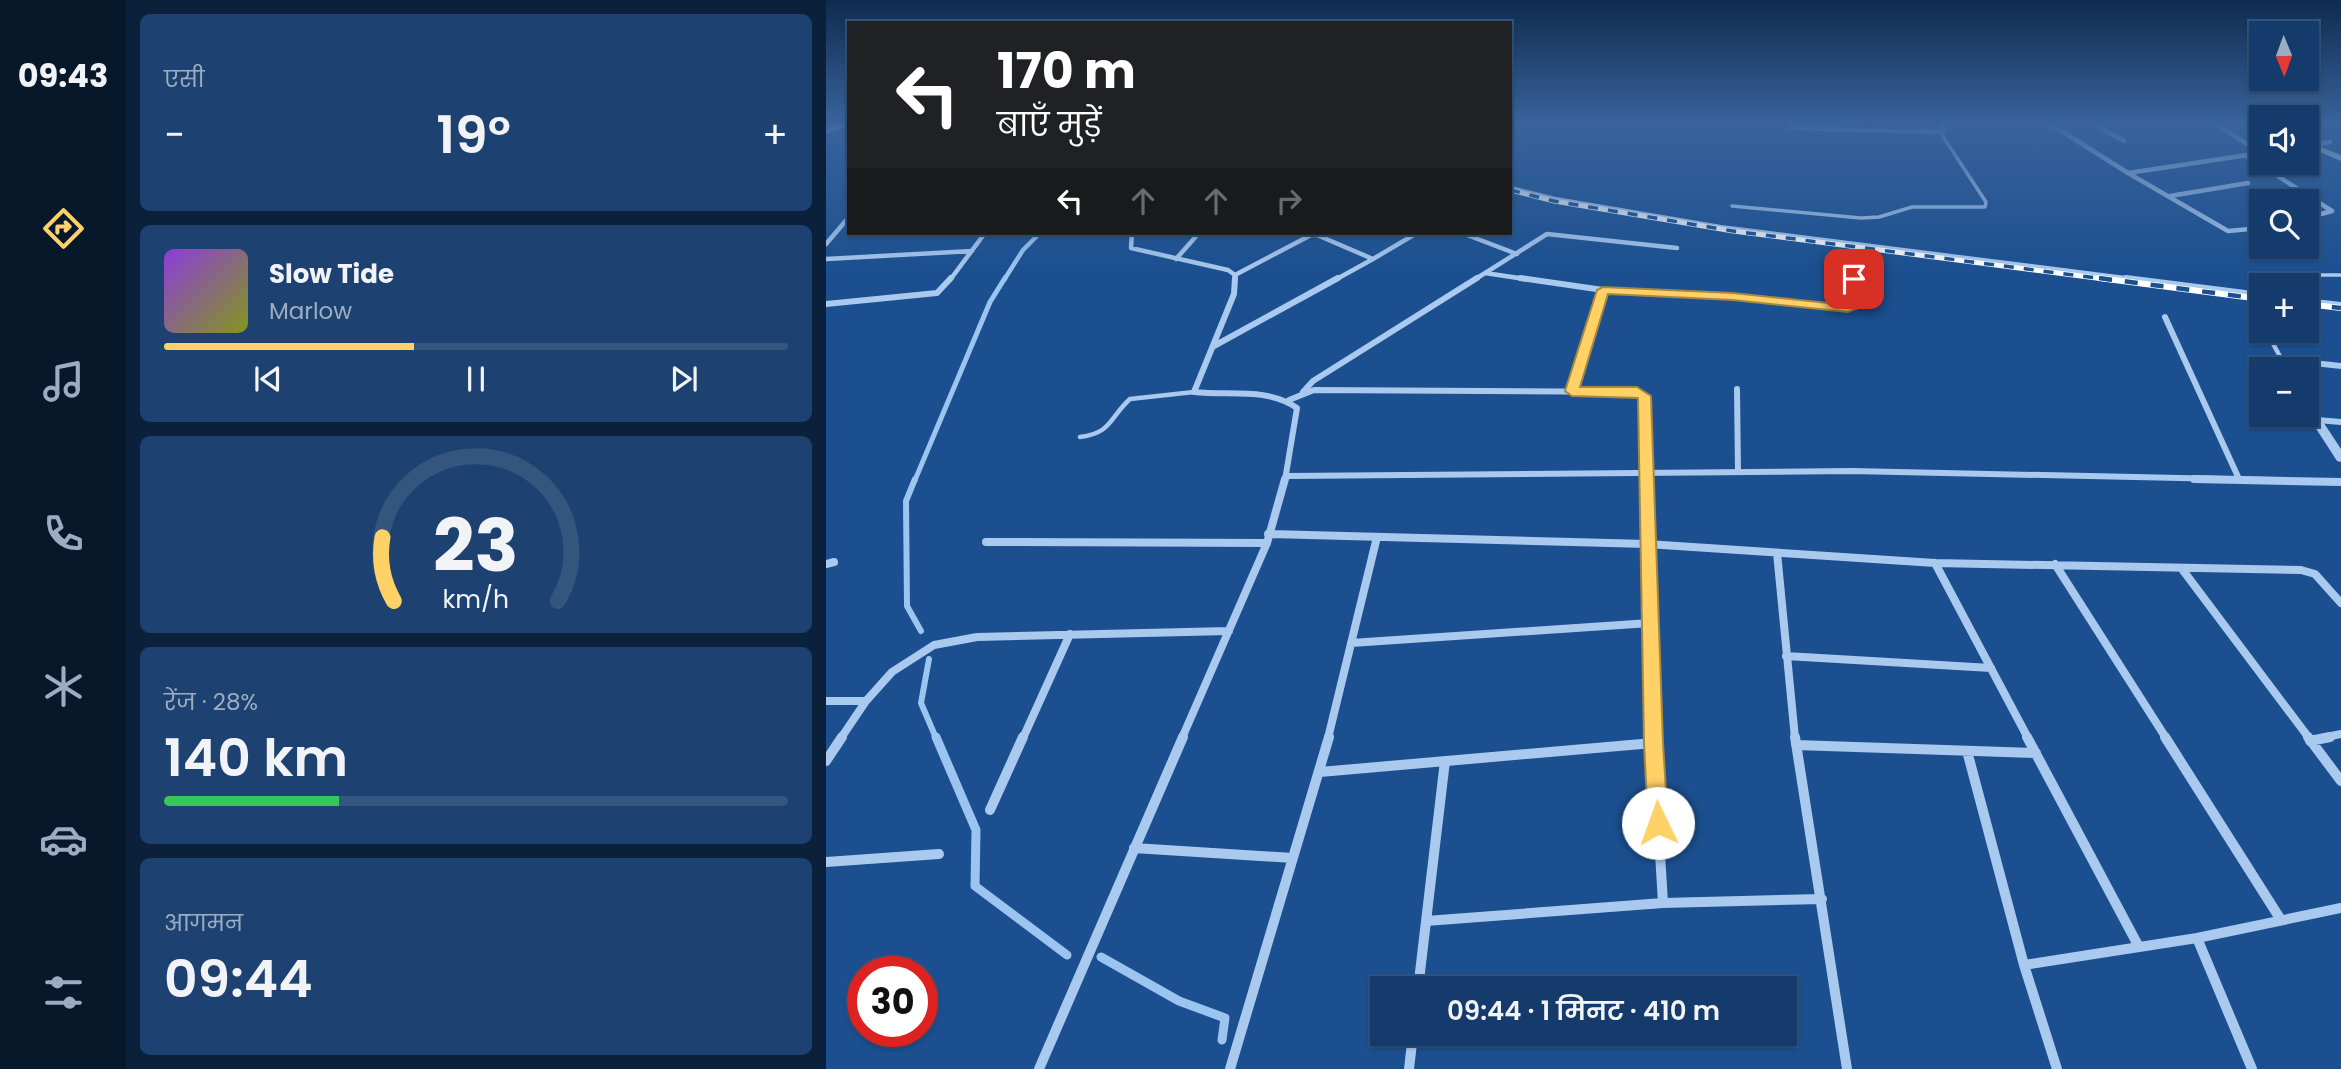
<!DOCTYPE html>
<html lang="hi">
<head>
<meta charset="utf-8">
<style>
  body { margin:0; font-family:Poppins,"Noto Sans Devanagari",sans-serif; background:#1d4271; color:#f1f3f6; height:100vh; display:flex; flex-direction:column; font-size:26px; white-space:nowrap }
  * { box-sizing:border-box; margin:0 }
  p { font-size:23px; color:#9dadc1 }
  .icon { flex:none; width:38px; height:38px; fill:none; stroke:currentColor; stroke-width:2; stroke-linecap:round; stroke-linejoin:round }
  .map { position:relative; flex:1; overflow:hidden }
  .panel { display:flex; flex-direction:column; gap:14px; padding:14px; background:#0b203b; width:700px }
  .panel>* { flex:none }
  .hud { position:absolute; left:21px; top:21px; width:665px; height:214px; border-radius:0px; box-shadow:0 2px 5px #0004,0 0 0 2px #33557e; background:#202124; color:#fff; overflow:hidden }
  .needle { width:46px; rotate:179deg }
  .tools { position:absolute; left:1423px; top:21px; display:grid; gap:14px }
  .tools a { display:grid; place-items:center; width:70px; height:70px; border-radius:0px; background:#143b6b; box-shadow:0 2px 5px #0004,0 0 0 2px #33557e; font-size:35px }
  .speed { position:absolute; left:21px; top:956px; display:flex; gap:14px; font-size:35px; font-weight:700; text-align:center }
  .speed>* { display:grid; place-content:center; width:91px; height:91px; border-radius:50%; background:#143b6b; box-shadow:0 2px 5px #0004,0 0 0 2px #33557e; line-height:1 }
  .speed .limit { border:10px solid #d22; background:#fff; color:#111 }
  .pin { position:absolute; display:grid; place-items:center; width:60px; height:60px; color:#fff; margin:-30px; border-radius:14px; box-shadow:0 4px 10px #0006 }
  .me { position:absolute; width:77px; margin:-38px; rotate:357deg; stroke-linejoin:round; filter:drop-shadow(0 0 5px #0008) }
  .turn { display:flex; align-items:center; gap:24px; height:147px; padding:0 35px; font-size:32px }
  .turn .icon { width:91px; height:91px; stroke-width:2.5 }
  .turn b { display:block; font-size:49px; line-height:60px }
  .lanes { display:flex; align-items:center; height:66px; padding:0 35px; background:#0003; justify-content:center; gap:35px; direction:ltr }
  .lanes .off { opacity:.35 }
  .big { font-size:52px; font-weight:600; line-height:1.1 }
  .panel .tile { flex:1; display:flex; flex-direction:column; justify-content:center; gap:10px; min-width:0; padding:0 24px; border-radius:10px; background:#1d4271 }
  .panel .dial { align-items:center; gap:0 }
  .dial svg { height:182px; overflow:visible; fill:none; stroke:#33557e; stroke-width:7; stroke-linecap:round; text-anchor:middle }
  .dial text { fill:#f1f3f6; stroke:none }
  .song { display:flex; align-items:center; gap:21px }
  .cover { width:84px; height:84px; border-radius:10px; background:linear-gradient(135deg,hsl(270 70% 55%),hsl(70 70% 35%)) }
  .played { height:7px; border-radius:4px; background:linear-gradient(90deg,#ffd166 40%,#33557e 40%) }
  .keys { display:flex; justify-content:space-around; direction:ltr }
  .heat { display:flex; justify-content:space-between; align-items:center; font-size:38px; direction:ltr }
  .charge { height:10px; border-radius:5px; background:linear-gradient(90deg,#34c759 28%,#33557e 0) }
  .trip { position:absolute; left:544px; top:976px; width:427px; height:70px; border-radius:0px; background:#143b6b; box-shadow:0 2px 5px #0004,0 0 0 2px #33557e; font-weight:600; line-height:70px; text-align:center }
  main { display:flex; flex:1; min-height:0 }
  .dock { display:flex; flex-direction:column; width:126px; justify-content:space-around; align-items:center; background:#08182b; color:#9dadc1 }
  .dock .icon { width:49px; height:49px }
  .dock .selected { color:#ffd166 }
  .dock b { font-size:32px; color:#f1f3f6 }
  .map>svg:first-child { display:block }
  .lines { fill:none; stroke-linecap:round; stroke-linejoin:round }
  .stream-far3 { stroke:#9cc4f0; stroke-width:4.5 }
  .stream-far2 { stroke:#9cc4f0; stroke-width:5 }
  .stream-far1 { stroke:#9cc4f0; stroke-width:6 }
  .stream { stroke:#9cc4f0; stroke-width:9 }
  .service-far1 { stroke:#a9c9ee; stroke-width:3.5 }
  .service { stroke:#a9c9ee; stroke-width:4.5 }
  .minor-far3 { stroke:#a9c9ee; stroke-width:4.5 }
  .minor-far2 { stroke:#a9c9ee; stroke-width:6 }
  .minor-far1 { stroke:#a9c9ee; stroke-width:8 }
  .minor { stroke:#a9c9ee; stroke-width:10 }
  .tertiary { fill:#a9c9ee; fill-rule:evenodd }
  .secondary { fill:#d6e6fa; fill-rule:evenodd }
  .primary { fill:#f0f6ff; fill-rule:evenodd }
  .rail-far1-casing { stroke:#fff; stroke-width:5 }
  .rail-casing { stroke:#fff; stroke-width:6 }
  .rail-far1 { stroke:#1b4f8f; stroke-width:3.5; stroke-dasharray:10; stroke-linecap:butt }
  .rail { stroke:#1b4f8f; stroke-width:4.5; stroke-dasharray:13; stroke-linecap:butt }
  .route { fill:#ffd166; stroke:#a68842; stroke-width:2 }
</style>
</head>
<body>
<main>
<nav class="dock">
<b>09:43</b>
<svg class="icon selected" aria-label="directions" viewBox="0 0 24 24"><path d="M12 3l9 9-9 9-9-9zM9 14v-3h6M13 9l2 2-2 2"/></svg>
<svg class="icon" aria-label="music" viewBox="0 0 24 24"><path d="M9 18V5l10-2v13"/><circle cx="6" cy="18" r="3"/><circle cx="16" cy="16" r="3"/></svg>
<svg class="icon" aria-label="phone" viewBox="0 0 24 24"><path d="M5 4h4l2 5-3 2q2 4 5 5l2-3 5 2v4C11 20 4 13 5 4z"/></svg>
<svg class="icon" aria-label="climate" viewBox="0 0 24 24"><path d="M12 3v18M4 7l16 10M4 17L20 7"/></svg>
<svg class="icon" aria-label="car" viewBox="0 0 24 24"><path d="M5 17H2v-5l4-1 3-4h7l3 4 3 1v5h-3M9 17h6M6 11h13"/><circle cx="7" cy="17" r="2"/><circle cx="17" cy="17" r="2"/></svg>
<svg class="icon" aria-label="filters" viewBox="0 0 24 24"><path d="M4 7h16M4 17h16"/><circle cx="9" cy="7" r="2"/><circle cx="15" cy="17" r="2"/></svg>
</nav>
<section class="panel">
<div class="tile"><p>एसी</p>
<div class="heat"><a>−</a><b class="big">19°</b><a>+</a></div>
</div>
<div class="tile">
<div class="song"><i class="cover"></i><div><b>Slow Tide</b><p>Marlow</p></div></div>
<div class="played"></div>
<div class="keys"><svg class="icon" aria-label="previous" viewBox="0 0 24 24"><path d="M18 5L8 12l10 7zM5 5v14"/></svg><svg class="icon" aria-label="pause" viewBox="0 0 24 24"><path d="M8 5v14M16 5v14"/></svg><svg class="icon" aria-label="next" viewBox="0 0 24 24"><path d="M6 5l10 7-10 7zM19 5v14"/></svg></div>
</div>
<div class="tile dial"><svg viewBox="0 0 100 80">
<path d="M14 69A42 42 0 1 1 86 69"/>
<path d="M14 69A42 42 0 0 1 9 41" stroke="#ffd166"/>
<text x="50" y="56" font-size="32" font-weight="700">23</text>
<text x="50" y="72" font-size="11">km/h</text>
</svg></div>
<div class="tile"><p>रेंज · 28%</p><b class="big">140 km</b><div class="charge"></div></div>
<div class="tile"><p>आगमन</p><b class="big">09:44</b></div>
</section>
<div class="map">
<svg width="1515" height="1069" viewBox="0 0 1515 1069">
  <rect width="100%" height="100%" fill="#1b4f8f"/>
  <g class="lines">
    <path class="stream-far3" d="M178 280 197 250 214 233"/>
    <path class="stream-far2" d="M89 480 164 302 179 278"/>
    <path class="stream-far1" d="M89 479 80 501 81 606 95 631
      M103 659 95 703 110 738"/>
    <path class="stream" d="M110 737 150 830 149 886 241 955
      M275 957 353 1001 399 1018 396 1040"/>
    <path class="service-far1" d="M906 206 1035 218 1053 217 1086 207H1159L1160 202 1114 132
      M1029 280 1027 273 1035 245
      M1478 280 1491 275H1515"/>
    <path class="service" d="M1473 285 1480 278
      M777 290 907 296 1028 308 1037 304 1029 278
      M1440 331 1456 360
      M254 437C286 433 283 418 304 399L368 392"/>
    <path class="minor-far3" d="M964 123 965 128 1108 132 1118 130 1115 123
      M1223 123 1302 173
      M1265 123 1298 141
      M1388 123 1434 152
      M1480 126 1494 123
      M1480 146 1504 142
      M1435 153 1302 173 1402 231 1435 228
      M1419 155 1506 211 1480 218
      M684 188 729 199 894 227 1314 280
      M1344 196 1422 183
      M306 233 305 248 402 270 409 275V280
      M636 233 691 254
      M0 244 23 217
      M0 259 146 251
      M350 259 373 233
      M547 259 591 233
      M659 273 706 280
      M409 275 485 235H491L547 259 509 280
      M124 280 159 233
      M648 280 721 234 851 248"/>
    <path class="minor-far2" d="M409 278 408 294 368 392C404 396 440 387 471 408L459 480
      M694 278 777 290 746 391
      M1300 278 1435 295
      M1480 301 1515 305
      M0 304 111 293 125 278
      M1339 317 1413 479
      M388 346 512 278
      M911 389 912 472
      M477 392 487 381 651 278
      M463 400 488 390 811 392 819 396 821 480
      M1491 420 1515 422
      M460 476 1026 471 1445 480"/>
    <path class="minor-far1" d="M821 479 827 738
      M1368 479 1515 482
      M442 534 821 544 1109 563 1475 570 1489 574 1515 603
      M160 542 441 543
      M951 553 969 738
      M1109 563 1202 738
      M0 564 8 562
      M1229 564 1340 738
      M1356 569 1483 738
      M525 643 824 623
      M960 656 1165 668
      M0 701H40
      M15 738 40 701 66 672 108 645 151 637 403 631
      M197 738 244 634
      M356 738 441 543 459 479
      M502 738 551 537
      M1496 738 1515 734"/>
    <path class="minor" d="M827 737 837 903
      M969 737 1021 1069
      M1201 737 1313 947
      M1339 737 1455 920
      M1482 737 1515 781
      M1484 741 1504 737
      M970 745 1210 753
      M1141 751 1198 965 1231 1069
      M0 761 16 737
      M494 772 827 743
      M164 810 197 737
      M308 848 467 858
      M0 862 113 854
      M600 921 837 903 996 899
      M1371 938 1426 1069
      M1198 965 1371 938 1515 908
      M592 989 619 761
      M213 1069 357 737
      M404 1069 503 737
      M583 1069 587 1034"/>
    <path class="tertiary" d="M1459 357 1515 363V369L1460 363 1464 369H1454L1449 362Z
      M1480 401 1484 402 1515 449V462L1511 461 1480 413Z"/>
    <path class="secondary" d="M1480 141 1515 155V161L1480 146Z"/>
    <path class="primary" d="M12 123H23V126L0 134V127Z"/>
    <g class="rail-far1-casing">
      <path id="rail-far1" d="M684 190 728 201 907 231 1286 280"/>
    </g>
    <g class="rail-casing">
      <path id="rail" d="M1273 278 1435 299
        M1480 304 1515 308"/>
    </g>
    <use href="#rail-far1" class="rail-far1"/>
    <use href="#rail" class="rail"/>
  </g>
  <linearGradient id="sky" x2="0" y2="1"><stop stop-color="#0f2b4f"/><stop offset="0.45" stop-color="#39639b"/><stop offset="1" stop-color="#39639b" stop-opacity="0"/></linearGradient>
  <rect width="1515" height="273" fill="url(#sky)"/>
  <path class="route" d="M1028 276 1034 279 1043 304 1022 312 907 300 782 294 754 387H811L825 396 837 743 842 823 839 830 832 833 825 830 822 823 818 743 812 398 746 396 739 391 771 290 777 287 907 293 1021 305 1030 302 1022 279Z"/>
</svg>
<div class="tools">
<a><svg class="needle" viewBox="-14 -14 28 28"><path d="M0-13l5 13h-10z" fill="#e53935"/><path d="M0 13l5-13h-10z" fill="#9dadc1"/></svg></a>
<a><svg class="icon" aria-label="sound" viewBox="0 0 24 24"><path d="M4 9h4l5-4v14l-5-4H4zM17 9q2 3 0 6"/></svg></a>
<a><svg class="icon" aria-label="search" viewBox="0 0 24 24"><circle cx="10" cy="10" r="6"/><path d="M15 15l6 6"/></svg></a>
<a>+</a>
<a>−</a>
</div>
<div class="speed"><div class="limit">30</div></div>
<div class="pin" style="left:1028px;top:279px;background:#d93025"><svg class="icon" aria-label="arrive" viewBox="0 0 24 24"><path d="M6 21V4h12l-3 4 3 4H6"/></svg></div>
<svg class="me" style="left:832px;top:823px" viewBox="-20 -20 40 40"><circle r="19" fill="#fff"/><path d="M0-13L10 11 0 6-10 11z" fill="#ffd166"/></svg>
<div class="trip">09:44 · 1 मिनट · 410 m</div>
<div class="hud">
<div class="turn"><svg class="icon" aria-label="left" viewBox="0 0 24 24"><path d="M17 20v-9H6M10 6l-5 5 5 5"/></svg><div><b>170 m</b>बाएँ मुड़ें</div></div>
<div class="lanes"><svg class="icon" aria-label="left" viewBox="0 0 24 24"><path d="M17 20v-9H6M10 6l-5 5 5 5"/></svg><svg class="icon off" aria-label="ahead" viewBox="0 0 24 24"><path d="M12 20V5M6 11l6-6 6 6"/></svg><svg class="icon off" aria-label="ahead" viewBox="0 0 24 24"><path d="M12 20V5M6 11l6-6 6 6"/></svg><svg class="icon off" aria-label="right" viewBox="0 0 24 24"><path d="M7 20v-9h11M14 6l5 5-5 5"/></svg></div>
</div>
</div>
</main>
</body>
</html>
